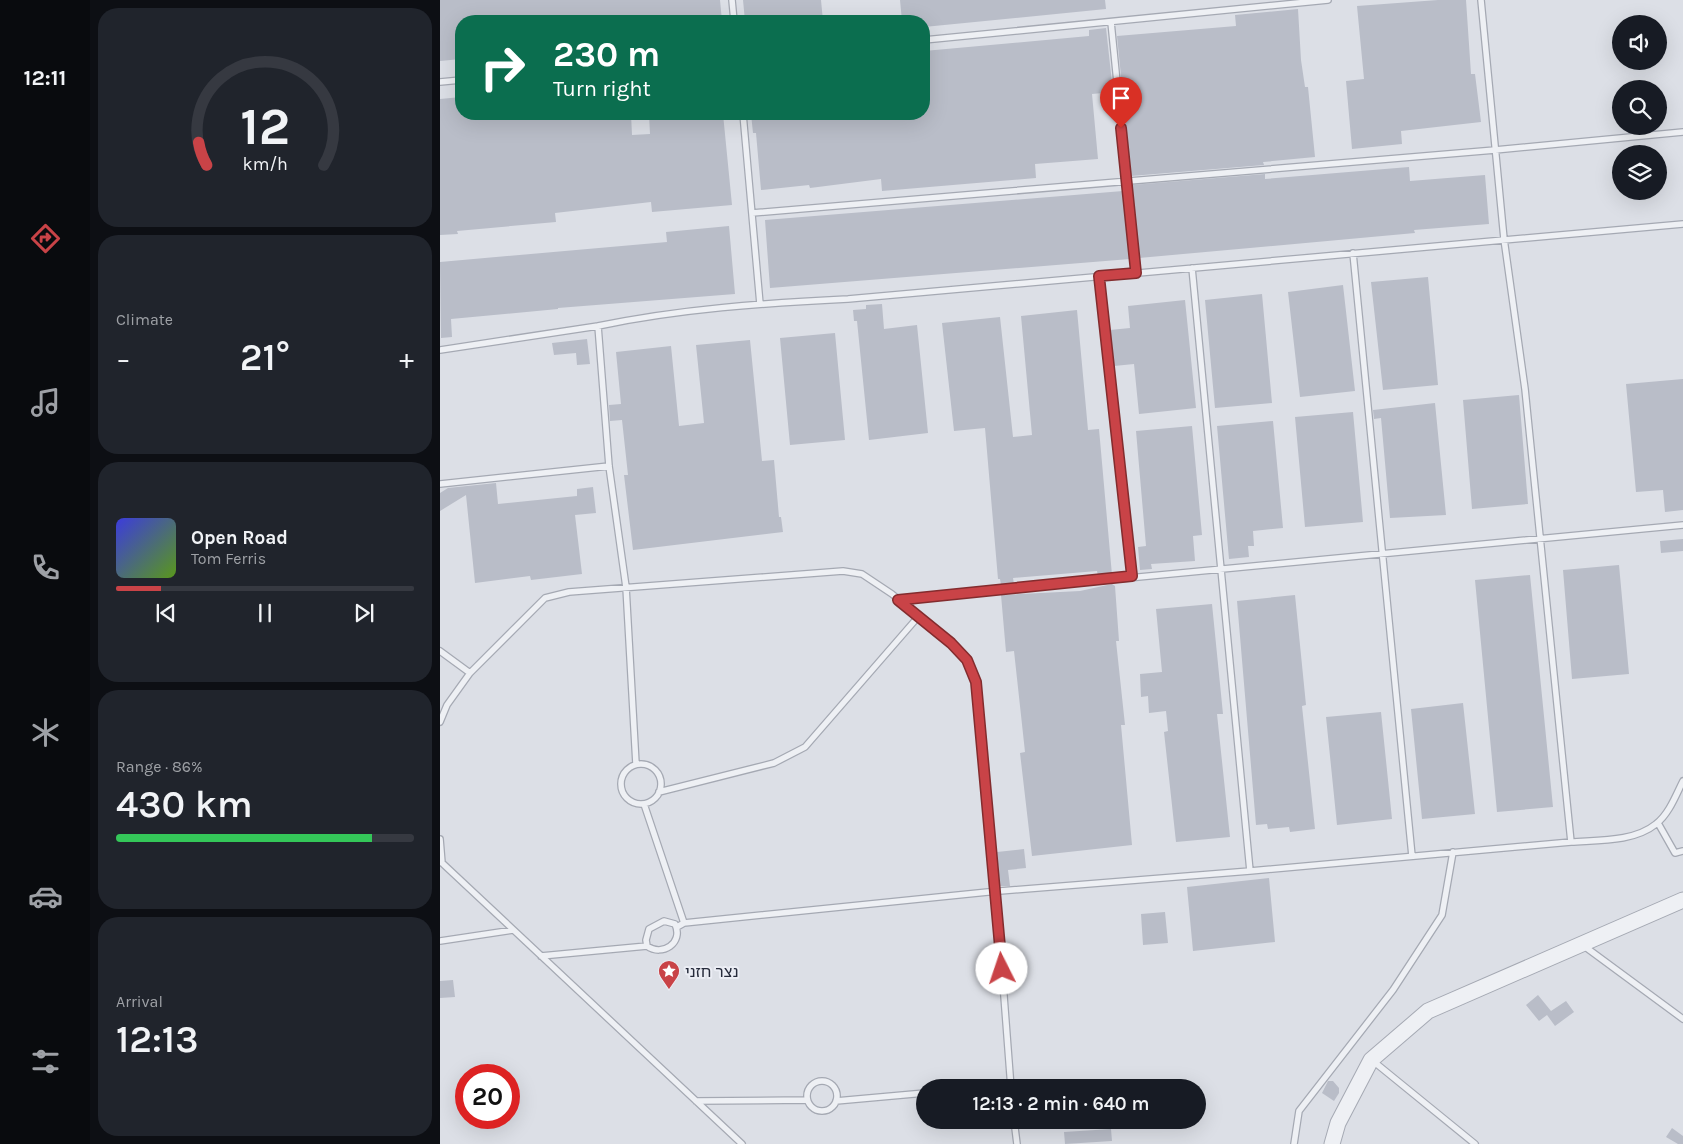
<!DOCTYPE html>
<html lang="en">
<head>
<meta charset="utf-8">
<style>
  body { margin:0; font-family:Karla,"Noto Sans Hebrew",sans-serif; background:#20242c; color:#f1f3f6; height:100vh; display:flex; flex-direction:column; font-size:19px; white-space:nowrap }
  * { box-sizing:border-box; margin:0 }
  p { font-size:16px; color:#9ea1a6 }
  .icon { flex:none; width:28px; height:28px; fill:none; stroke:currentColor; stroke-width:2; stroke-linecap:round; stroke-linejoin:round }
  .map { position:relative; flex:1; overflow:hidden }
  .sheet { display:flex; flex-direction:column; gap:8px; padding:8px; background:#0d0f14; width:350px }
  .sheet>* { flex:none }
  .banner { position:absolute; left:15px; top:15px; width:475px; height:105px; border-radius:20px; box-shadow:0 5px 20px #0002; background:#0b6e4f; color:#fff; overflow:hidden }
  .tools { position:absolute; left:1172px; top:15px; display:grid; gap:10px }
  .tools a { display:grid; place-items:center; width:55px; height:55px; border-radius:50%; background:#171b24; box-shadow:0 5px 20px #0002; font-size:25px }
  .speed { position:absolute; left:15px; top:1064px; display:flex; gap:10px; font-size:25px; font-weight:700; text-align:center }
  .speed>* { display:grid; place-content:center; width:65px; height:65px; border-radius:50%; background:#171b24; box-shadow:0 5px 20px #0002; line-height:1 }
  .speed .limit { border:8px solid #d22; background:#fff; color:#111 }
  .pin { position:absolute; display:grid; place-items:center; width:42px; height:42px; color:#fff; margin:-51px -21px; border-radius:50% 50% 50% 0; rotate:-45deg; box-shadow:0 0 5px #0007 }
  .pin .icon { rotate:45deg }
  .me { position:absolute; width:55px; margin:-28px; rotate:356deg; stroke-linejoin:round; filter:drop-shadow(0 0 4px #0008) }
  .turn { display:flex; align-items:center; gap:18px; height:105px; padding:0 15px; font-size:22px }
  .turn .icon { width:65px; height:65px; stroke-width:2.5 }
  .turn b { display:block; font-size:35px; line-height:42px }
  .big { font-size:38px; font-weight:600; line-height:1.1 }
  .sheet .tile { flex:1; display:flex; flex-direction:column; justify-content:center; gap:8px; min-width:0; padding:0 18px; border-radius:20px; background:#20242c }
  .sheet .dial { align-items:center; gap:0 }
  .dial svg { height:130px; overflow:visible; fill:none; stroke:#363941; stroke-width:7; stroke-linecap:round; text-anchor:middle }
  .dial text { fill:#f1f3f6; stroke:none }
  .song { display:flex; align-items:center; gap:15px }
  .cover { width:60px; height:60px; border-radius:8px; background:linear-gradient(135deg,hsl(240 70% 55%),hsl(90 70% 35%)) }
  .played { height:5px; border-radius:2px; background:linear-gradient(90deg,#c94347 15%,#363941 15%) }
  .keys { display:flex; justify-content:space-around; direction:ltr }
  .heat { display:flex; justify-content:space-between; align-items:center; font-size:28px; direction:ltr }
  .charge { height:8px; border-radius:4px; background:linear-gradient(90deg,#34c759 86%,#363941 0) }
  .trip { position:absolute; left:476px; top:1079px; width:290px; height:50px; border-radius:25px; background:#171b24; box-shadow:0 5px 20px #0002; font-weight:600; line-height:50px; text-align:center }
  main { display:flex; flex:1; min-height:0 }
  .tab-bar { display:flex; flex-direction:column; width:90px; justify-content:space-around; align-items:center; background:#090b0e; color:#9ea1a6 }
  .tab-bar .icon { width:35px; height:35px }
  .tab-bar .active { color:#c94347 }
  .tab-bar b { font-size:22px; color:#f1f3f6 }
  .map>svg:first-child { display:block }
  .building { fill:#b9bdc8 }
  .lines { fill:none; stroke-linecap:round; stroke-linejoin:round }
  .service-casing { stroke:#a5a9b3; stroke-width:8 }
  .tertiary-casing { stroke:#a5a9b3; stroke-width:17 }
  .service { stroke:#eef0f4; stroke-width:5.5 }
  .tertiary { stroke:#eef0f4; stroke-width:15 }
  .route-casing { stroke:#832c2e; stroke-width:12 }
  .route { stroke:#c94347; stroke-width:9 }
  .labels { text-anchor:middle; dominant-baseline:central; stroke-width:4; stroke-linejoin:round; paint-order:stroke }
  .poi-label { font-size:16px; fill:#262b3b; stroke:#ebedf4; text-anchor:start }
</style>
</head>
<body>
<main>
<nav class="tab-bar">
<b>12:11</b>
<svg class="icon active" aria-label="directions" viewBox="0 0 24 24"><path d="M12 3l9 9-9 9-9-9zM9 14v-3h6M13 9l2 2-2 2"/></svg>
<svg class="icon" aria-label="music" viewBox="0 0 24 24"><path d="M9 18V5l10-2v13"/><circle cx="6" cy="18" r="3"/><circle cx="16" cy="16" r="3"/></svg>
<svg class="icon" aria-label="phone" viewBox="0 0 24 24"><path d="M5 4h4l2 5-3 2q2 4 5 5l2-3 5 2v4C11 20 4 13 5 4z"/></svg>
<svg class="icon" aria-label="climate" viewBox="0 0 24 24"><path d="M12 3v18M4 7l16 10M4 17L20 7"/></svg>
<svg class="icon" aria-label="car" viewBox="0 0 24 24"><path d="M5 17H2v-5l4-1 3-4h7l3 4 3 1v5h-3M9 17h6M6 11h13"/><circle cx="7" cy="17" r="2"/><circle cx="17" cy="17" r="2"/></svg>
<svg class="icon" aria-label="filters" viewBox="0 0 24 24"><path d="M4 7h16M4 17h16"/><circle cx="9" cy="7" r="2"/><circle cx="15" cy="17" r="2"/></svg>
</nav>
<section class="sheet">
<div class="tile dial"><svg viewBox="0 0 100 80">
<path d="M14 69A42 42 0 1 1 86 69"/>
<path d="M14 69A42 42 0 0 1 9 55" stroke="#c94347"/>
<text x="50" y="56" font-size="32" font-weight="700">12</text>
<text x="50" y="72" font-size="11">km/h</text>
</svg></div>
<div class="tile"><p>Climate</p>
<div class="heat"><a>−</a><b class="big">21°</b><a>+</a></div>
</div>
<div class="tile">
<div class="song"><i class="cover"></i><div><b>Open Road</b><p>Tom Ferris</p></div></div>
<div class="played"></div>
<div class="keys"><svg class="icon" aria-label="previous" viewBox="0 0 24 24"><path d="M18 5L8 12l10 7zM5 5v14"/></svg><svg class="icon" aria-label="pause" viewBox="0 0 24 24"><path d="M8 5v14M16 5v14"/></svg><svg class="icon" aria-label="next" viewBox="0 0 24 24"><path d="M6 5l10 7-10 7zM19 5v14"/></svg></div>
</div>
<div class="tile"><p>Range · 86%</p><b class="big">430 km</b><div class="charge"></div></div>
<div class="tile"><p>Arrival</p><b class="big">12:13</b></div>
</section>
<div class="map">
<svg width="1243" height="1144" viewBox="0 0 1243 1144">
  <rect width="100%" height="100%" fill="#dcdfe6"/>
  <path class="building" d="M0 0H280L282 21H21V59L0 61Z
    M303 0H381L383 21H305Z
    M460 0H665L666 9 484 27V21H462Z
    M998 0H1026L1031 74H1035L1041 122 961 131 962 144 912 149 906 81 924 79 917 6Z
    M858 9 861 60 865 87H868L875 157 823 162 824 165 691 176 677 36 796 26 795 15Z
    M666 28 673 92 652 94 658 159 595 164 596 178 442 191 441 179 370 188 369 185 321 190 316 133H313L311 114H484V51L649 36V30Z
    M21 97V114H191L192 135 210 134 209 114H283L292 205 212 212 211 202 115 213 116 222 17 231 18 234 0 235V99Z
    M969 167 970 181 1045 175 1049 224 974 230 975 233 699 258 692 185 825 174V179Z
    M683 191 690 259 330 288 325 220Z
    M289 226 295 294 118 308V309L11 319 12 337 1 338 0 262 227 242 226 232Z
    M988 277 998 385 943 390 931 282Z
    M903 285 915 391 860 397 848 292Z
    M822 294 832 403 775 408 765 300Z
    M745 300 756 408 699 414 694 364 674 366 670 330 690 328 688 306Z
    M442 304 444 329 477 325 488 433 429 440 417 321H414L413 310 426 309V305Z
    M637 310 648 430 659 429 672 575 658 576 657 571 573 578 574 584 561 585 560 579H558L545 428 514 431 502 323 560 317 573 437 592 435 581 316Z
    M395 333 405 440 350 445 340 338Z
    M147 339 150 364 137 365 136 353 114 355 112 343Z
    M310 340 322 461 334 460 339 517H341L343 532 193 550 184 475H188L182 420 170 421 169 405 181 404 176 352 231 346 239 426 264 423 256 345Z
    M1243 379V510L1225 512 1223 490 1196 492 1186 384Z
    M1079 395 1088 504 1032 509 1023 400Z
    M995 403 1006 515 950 518 941 418 934 419 933 410Z
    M913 412 923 522 865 527 855 417Z
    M833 421 843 528 813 531 814 546H808L809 557 789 559 777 426Z
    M752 426 762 535 753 536 755 561 711 564 712 569 700 570 698 547 706 546 696 431Z
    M56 483 58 504 137 496V489L153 487 156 513 135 515 142 574 91 580 90 576 35 583 26 495 0 511V493L8 488Z
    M1243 539V551L1221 553 1220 541Z
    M1179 565 1189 674 1132 679 1123 570Z
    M1090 575 1113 807 1057 812 1035 580Z
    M672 584 675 586 679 641H676L685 725H681L692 845 592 856 580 753 585 752 574 651 566 652 561 595 640 591Z
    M855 595 866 705 862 706 875 829 850 832 849 827 828 829 827 824 816 825 797 601Z
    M772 604 783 714H777L790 837 736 842 724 732 728 731 726 711 709 713 708 696 701 697 700 674 722 672 716 609Z
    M1023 703 1035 814 982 819 971 709Z
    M941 712 952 819 897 825 886 717Z
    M584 849 586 868 568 870 570 886H560L557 852Z
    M829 878 835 942 753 951 747 887Z
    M725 912 728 943 703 945 701 914Z
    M13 980 15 997 0 998V981Z
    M1098 995 1111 1011 1126 1001 1134 1012 1115 1026 1107 1015 1099 1021 1086 1005Z
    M888 1081H893L899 1088V1093L894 1101 882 1093Z
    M1232 1128 1243 1136V1144H1238L1226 1137Z
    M671 1129 672 1141 625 1144 624 1132Z"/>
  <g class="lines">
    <g class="service-casing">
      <path id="service" d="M292 0 294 21
        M1041 0 1064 239 1085 389 1131 842C1158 840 1194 842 1216 824 1229 814 1236 795 1243 781
        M671 22 696 273
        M484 40 888 0
        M0 82 21 80
        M303 114 320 304
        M312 213 1055 150 1243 132
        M913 253 972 856
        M752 268 810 871 1131 842
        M659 276 692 576
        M158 326C239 309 324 303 408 299L1243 224
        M0 350 158 326 169 466 186 587 196 764
        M0 484 169 466
        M458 600 1243 525
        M0 651 30 673
        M0 722 7 705 30 673 105 598 129 592 403 571 422 574 452 594 511 643 527 660 536 681 556 891 571 1088
        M181 784a20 20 0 1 1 40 0a20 20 0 1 1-40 0Z
        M219 792 334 763 365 747 478 617
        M204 804 244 923
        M1218 823 1235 853 1243 851
        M0 839 2 863
        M0 861 302 1144
        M224 921 235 924C244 943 222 957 207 946L206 940 209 929Z
        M237 927 244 923 548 892 810 871
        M0 941 73 930
        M1144 946 1243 1019
        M101 956 207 946
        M933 1061 1035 1144
        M367 1096a15 15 0 1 1 30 0a15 15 0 1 1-30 0Z
        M556 1088 570 1086
        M256 1101 367 1100
        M396 1101 485 1093
        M574 1120 577 1144
        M854 1144 859 1111 953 990 1002 915 1013 852"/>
    </g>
    <g class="tertiary-casing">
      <path id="tertiary" d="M892 1144 898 1123 931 1060 988 1011 1243 900"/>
    </g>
    <use href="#service" class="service"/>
    <use href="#tertiary" class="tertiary"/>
  </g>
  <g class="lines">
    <g class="route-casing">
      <path id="route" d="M562 969 536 682 527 660 511 643 458 600 692 576 659 276 696 273 681 128"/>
    </g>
    <use href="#route" class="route"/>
  </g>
  <defs>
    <g id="sight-pin" transform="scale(1.125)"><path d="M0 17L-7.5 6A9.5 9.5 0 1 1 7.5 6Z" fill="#c94347" stroke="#ebedf4"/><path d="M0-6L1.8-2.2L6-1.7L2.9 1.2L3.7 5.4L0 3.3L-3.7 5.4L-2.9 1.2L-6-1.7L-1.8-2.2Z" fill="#fff"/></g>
  </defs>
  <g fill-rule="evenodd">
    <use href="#sight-pin" x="229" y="971"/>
  </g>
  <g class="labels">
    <g class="poi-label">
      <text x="245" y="971">נצר חזני</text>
    </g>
  </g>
</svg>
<div class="tools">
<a><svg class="icon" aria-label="sound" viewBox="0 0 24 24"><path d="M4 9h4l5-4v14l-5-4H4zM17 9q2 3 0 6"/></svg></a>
<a><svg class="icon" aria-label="search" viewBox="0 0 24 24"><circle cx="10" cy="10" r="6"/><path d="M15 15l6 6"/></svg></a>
<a><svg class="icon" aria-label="layers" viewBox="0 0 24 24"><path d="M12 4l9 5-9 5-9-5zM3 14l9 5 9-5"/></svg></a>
</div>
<div class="speed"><div class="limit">20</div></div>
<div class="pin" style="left:681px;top:128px;background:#d93025"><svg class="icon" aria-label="arrive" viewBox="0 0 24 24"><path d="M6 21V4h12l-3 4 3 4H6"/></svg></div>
<svg class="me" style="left:562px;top:969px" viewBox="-20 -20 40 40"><circle r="19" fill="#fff"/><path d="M0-13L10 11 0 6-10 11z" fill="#c94347"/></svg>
<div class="trip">12:13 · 2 min · 640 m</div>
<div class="banner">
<div class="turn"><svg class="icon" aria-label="right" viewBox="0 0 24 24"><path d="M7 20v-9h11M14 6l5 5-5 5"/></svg><div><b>230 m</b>Turn right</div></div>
</div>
</div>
</main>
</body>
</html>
